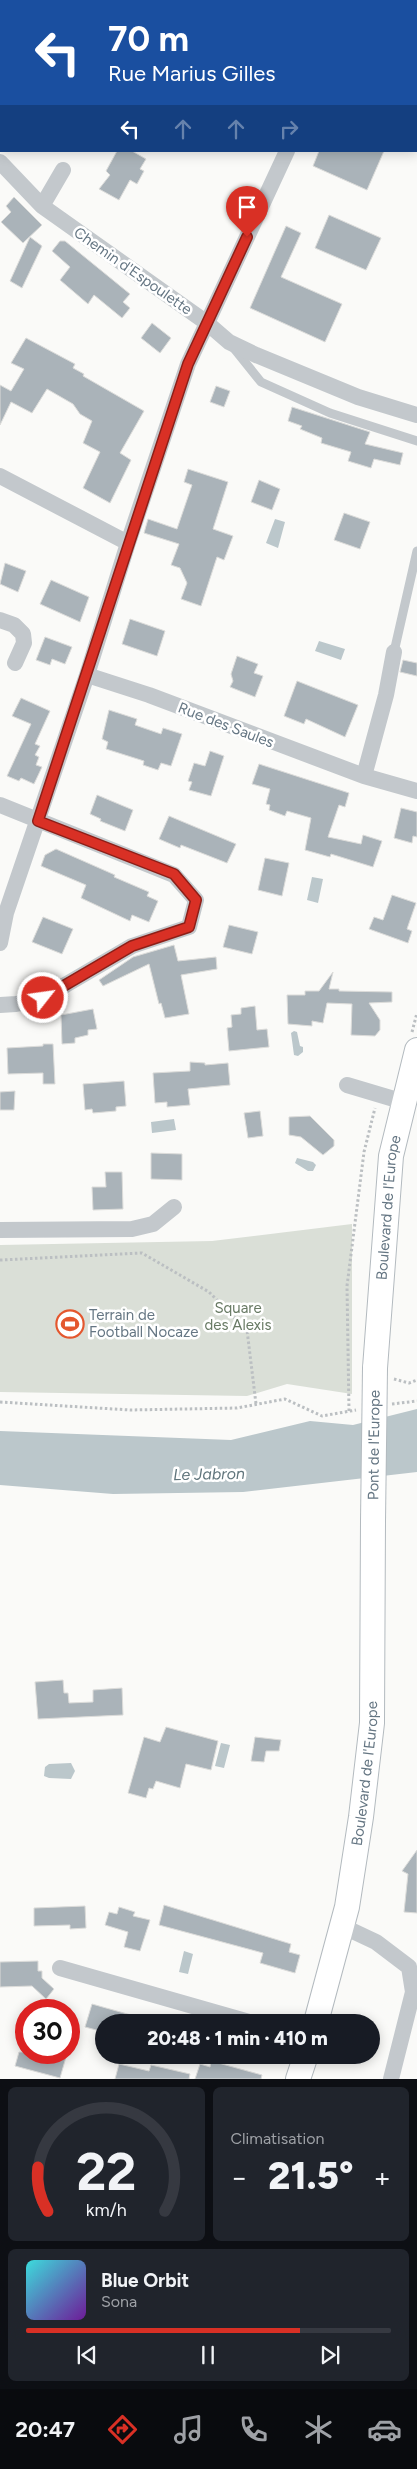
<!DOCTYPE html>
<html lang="fr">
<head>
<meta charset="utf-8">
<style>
  body { margin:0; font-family:Figtree,sans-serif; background:#20242c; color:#f1f3f6; height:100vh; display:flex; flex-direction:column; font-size:19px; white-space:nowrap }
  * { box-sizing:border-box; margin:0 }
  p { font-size:16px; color:#9ea1a6 }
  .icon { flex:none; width:28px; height:28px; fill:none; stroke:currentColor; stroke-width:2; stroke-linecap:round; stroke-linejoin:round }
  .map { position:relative; height:2079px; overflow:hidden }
  .side { display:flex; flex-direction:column; gap:8px; padding:8px; background:#0d0f14; flex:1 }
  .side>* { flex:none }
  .banner { position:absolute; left:0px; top:0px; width:418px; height:152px; box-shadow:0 2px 12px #0003; background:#1a4fa0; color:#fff; overflow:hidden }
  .speed { position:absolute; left:15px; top:1999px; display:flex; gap:10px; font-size:25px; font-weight:700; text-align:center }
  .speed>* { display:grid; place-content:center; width:65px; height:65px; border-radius:50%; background:#171b24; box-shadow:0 2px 12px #0003; line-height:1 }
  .speed .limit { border:8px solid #d22; background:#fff; color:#111 }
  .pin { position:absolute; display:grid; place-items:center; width:42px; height:42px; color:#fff; margin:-51px -21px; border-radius:50% 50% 50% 0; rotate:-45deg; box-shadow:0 0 5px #0007 }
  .pin .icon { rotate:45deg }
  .me { position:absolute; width:55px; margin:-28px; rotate:60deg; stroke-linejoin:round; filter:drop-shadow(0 0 4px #0008) }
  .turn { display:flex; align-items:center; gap:18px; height:105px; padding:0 25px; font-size:22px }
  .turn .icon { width:65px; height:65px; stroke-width:2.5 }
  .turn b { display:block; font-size:35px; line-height:42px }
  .lanes { display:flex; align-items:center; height:48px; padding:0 25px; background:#0003; justify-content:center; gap:25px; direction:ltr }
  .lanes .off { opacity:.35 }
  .big { font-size:38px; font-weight:800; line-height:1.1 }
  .side .tile { flex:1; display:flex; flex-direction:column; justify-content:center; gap:8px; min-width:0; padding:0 18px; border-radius:8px; background:#20242c }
  .side .dial { align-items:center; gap:0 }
  .dial svg { height:130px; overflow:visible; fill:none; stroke:#363941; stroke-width:7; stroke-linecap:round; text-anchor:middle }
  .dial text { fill:#f1f3f6; stroke:none }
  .song { display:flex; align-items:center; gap:15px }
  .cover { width:60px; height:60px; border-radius:8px; background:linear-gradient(135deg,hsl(180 70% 55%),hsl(280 70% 35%)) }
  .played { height:5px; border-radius:2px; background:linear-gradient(90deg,#d93025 75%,#363941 75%) }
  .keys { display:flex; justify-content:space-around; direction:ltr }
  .heat { display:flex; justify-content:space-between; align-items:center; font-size:28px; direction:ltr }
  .side .tiles { flex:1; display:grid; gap:8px; grid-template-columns:1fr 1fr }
  .tile:last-child { grid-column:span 2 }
  .trip { position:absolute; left:95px; top:2014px; width:285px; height:50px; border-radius:25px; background:#171b24; box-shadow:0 2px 12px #0003; font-weight:800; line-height:50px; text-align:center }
  .menu { display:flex; height:80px; justify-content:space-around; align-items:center; background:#090b0e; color:#9ea1a6 }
  .menu .icon { width:35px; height:35px }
  .menu .active { color:#d93025 }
  .menu b { font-size:22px; color:#f1f3f6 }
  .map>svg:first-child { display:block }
  .green { fill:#dadfd7 }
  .water { fill:#bbc7cb }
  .building { fill:#aab3b9; stroke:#dcdcda }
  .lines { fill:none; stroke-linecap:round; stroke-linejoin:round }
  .secondary-casing { stroke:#b3babf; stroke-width:26 }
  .path { stroke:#bbbfc2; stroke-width:3; stroke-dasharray:2.5 2.5; stroke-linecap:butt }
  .service { stroke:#c3c8cc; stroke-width:9 }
  .minor { stroke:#c3c8cc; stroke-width:16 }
  .secondary { stroke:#fff; stroke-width:24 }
  .secondary-bridge-casing { stroke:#b3babf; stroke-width:26; stroke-linecap:butt }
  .secondary-bridge { stroke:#fff; stroke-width:24 }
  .route-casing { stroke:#8d1f18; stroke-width:12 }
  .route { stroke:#d93025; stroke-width:9 }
  .labels { text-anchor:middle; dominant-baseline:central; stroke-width:5; stroke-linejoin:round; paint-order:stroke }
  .street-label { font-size:15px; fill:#657683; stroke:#fff }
  .park-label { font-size:15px; fill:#687a64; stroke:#fff }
  .poi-label { font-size:15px; fill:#657683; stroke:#fff; text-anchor:start }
  .water-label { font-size:16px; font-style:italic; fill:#60757c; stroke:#fff }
</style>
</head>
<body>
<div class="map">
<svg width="417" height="2079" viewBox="0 0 417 2079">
  <rect width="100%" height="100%" fill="#fafaf8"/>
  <path class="green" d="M352 1224V1394L287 1384 247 1396 0 1392V1245L212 1241Z"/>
  <path class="water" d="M275 519 285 522 278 548 266 543Z
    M319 641 345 649 341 660 315 651Z
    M312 877 323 879 318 903 307 900Z
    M294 1031 297 1032 300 1046 303 1047V1052L298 1056 294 1055 291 1033Z
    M174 1119 176 1130 152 1133 151 1122Z
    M297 1158 313 1162 316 1165 313 1171H308L295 1163Z
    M417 1409V1472L243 1492 113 1494 0 1485V1431L231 1440 310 1421 353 1425Z
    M221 1743 230 1745 224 1768 215 1766Z
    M71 1763 75 1771 71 1779 49 1778 44 1776 45 1767 49 1764Z
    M184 1951 193 1954 188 1974 179 1972Z"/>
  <path class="building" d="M117 151H132L146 159 140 169 144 171 137 184 130 180 119 200 99 189 110 175 106 171Z
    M319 151H384L367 190 313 166Z
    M14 197 42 225 23 243 1 222 11 212 6 206Z
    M329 215 381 238 366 270 315 248Z
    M286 226 301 233 281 277 342 304 325 342 250 308Z
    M30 237 42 246 22 288 10 281Z
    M60 241H65L130 294 123 302 130 308 122 318 94 295 88 304 60 280 70 267 52 251Z
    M152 323 171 338 160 353 141 338Z
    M26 338 75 364 73 368 84 374 83 376 144 411 120 453 131 460 110 503 83 488 100 452 83 443 92 421 80 414 73 404 47 389 32 413 11 402 0 425V385L11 391 24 369 11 363Z
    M216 386 230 391 224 407 210 402Z
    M292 407 370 432 365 444 403 453 400 465 374 459 371 468 348 461 351 452 321 443 322 438 300 429 302 426 288 421Z
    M188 469 228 482 213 529 233 536 224 560 217 557 201 606 181 599 187 583 180 568 171 565 179 544 144 533 148 519 177 529 192 485 184 482Z
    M259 480 280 489 272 510 251 502Z
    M344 513 370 522 360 549 334 540Z
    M5 563 26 571 18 592 0 584Z
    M51 580 89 597 80 622 40 604Z
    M130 619 165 631 157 656 122 644Z
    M45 637 72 647 65 664 52 659 50 665 36 660Z
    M237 656 258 664 254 673 263 676 255 697 230 687 233 681 231 674Z
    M403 660 417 663V676L400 672Z
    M297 681 358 705 345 737 306 719 304 724 284 716Z
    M21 698 50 711 35 744 40 746 35 755 39 757 36 765 42 767 34 784 21 778 19 781 7 776 31 724 12 716Z
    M109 710 137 719 135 725 161 734 163 728 182 734 171 766 161 763 158 770 143 765 144 761 106 749 108 742 102 739Z
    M210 751 224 756 211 796 189 790 192 782 188 781 194 763 205 766Z
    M259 764 349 793 345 807 339 805 328 837 361 844 363 835 382 841 373 867 331 854 330 857 305 850 311 818 287 811 285 816 269 810 270 805 266 804 270 789 252 784Z
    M97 795 133 810 125 831 100 821 101 819 90 814Z
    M401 808 417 812V837L413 836 412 843 394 838Z
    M169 816 236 844 227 863 181 845 180 848 159 839Z
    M56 849 115 875 114 877 149 892 147 896 158 901 149 922 132 915 130 921 81 898 86 885 41 866 45 855Z
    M265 858 289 863 282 896 258 890Z
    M392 895 416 903 407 929 412 931 408 943 369 929 374 917 383 920Z
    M43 917 73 929 62 954 32 942Z
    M229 925 258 932 252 954 223 947Z
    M174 945 178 961 216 957 217 969 181 975 189 1014 165 1018 161 1003 159 1004 149 964 103 986 99 980 133 957Z
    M333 972 329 989H339V991L392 992V1002L369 1003 380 1020V1030L375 1036 351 1035 352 1004 327 1003 323 1023 312 1021V1026L288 1024 287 995H305V991H319Z
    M255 1006 257 1030 267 1029 269 1047 229 1051 227 1028 232 1027 231 1015 241 1014V1008Z
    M93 1009 97 1029 88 1030V1035L75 1038V1043L62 1044 61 1015Z
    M43 1044H53L55 1084H43V1073L8 1074 7 1048 43 1046Z
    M190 1062 205 1063V1065L228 1063 230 1085 188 1089 190 1105 167 1107V1102L155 1103 153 1073 190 1071Z
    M124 1081 126 1106 116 1107V1111L93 1113 92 1109 85 1110 83 1084Z
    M15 1091 14 1110H0V1092Z
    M260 1111 263 1136 248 1138 244 1113Z
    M310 1116 334 1140V1146L323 1155 301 1137 289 1135V1117Z
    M151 1153 182 1154V1180L151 1179Z
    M105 1172H122L123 1209 93 1210 92 1187H106Z
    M63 1680 64 1693H68L69 1703 93 1702V1690L122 1688 123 1715 38 1719 35 1682Z
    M166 1727 218 1741 211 1770 186 1764 180 1788 156 1781 153 1789 149 1788 146 1798 128 1793 144 1737 160 1742Z
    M255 1737 281 1740 279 1751H266L264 1762 251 1761Z
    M417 1850V1913L404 1912 408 1874 402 1871Z
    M164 1905 291 1944 289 1952 300 1955 295 1973 260 1963 263 1953 159 1925Z
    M85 1906 86 1928 70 1929V1925L34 1926V1908Z
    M119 1907 135 1912 133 1916 150 1920 140 1951 124 1947 128 1932 105 1925 109 1912 117 1914Z
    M38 1961V1971H42V1978L54 1989 46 1999 32 1986 0 1987V1962Z
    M92 2004 145 2019V2022H104V2032L85 2027Z
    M19 2052H49L66 2057 60 2078 15 2066Z
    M211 2061 262 2075 261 2079H195L200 2064 210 2067Z
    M119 2064 149 2071 151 2065 190 2074 189 2079H115Z"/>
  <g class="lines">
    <g class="secondary-casing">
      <g id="secondary">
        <path d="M377 0 379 1"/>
        <path d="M416 26 417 27"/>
        <path id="s1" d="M375 1368 391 1156 417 1050"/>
        <path id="s2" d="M316 2022 347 1907 361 1817 372 1723 373 1521"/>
        <path d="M298 2079 306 2055"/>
      </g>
    </g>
    <path class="path" d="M412 1032 417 1013
      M0 1260 142 1253 209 1292 247 1330 256 1404
      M394 1379 409 1383 417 1380
      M0 1402 130 1410 237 1408 285 1399 322 1416 356 1410
      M392 1404 417 1401
      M349 1411 347 1286 364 1152 375 1108"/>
    <path class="service" d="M232 346 261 382 330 413 417 441
      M394 652 417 551"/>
    <path class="minor" d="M363 1 364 0
      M0 162 42 206 207 323 229 342 256 355 358 397 417 415
      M42 206 63 170
      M0 476 128 543
      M0 620 14 625 23 634 24 643 15 663
      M394 652 386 695 364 776 417 791
      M87 675 149 695 364 776
      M0 805 174 875 196 900 189 927 132 946 43 998 16 1004 0 1005
      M0 943 6 913 87 675 128 543 188 364 287 151
      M347 1085 404 1102
      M0 1230 132 1229 153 1224 174 1207
      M342 1926 376 1942 409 1967 413 1992 391 2079
      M60 1968 249 2022"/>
    <use href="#secondary" class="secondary"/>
    <g class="secondary-bridge-casing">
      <g id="secondary-bridge">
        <path id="s3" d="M373 1521 375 1368"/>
      </g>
    </g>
    <use href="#secondary-bridge" class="secondary-bridge"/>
  </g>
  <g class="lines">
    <g class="route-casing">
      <path id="route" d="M43 998 132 946 189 927 196 900 174 874 38 821 188 364 247 237"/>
    </g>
    <use href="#route" class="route"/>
  </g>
  <defs>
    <g id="stadium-ring" transform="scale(1.4375)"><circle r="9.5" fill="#fff" stroke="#e4572e" stroke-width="1.5"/><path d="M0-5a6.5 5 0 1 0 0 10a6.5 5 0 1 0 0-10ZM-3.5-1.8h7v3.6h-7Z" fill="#e4572e"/></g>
  </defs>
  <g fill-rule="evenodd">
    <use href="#stadium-ring" x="70" y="1324"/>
  </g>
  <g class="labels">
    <g class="street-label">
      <text transform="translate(133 271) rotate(35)">Chemin d'Espoulette</text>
      <text transform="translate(226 725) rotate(21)">Rue des Saules</text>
      <text stroke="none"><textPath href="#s1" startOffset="161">Boulevard de l'Europe</textPath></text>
      <text stroke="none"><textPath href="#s3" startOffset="76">Pont de l'Europe</textPath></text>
      <text stroke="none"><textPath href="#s2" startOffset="254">Boulevard de l'Europe</textPath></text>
    </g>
    <g class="park-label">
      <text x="238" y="1308">Square<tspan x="238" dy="17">des Alexis</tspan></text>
    </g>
    <g class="poi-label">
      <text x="89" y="1315">Terrain de<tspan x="89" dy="17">Football Nocaze</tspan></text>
    </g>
    <g class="water-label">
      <text transform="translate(209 1474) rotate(-1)">Le Jabron</text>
    </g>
  </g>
</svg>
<div class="speed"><div class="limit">30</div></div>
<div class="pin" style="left:247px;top:237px;background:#d93025"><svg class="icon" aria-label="arrive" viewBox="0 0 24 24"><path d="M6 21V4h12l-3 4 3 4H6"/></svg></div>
<svg class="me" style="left:43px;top:998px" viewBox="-20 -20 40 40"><circle r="17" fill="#d93025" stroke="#fff" stroke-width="3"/><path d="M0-11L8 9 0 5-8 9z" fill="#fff"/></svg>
<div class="trip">20:48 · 1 min · 410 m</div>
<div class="banner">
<div class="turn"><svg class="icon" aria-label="left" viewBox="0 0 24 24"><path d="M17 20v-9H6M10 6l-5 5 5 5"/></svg><div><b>70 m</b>Rue Marius Gilles</div></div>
<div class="lanes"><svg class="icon" aria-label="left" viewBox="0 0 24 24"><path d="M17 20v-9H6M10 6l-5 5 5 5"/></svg><svg class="icon off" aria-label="ahead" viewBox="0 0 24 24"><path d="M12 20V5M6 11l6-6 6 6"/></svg><svg class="icon off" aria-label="ahead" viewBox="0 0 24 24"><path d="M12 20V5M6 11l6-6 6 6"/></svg><svg class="icon off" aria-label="right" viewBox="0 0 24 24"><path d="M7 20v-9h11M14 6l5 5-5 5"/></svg></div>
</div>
</div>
<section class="side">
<div class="tiles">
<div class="tile dial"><svg viewBox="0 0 100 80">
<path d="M14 69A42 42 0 1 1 86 69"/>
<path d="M14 69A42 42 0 0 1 8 42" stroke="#d93025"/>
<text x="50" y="56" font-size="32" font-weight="700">22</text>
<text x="50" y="72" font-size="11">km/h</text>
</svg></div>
<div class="tile"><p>Climatisation</p>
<div class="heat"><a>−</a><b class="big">21.5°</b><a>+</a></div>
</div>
<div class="tile">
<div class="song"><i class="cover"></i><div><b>Blue Orbit</b><p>Sona</p></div></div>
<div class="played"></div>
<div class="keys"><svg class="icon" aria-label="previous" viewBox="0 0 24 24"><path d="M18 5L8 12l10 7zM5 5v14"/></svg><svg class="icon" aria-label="pause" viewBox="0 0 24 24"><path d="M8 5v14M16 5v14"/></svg><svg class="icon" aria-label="next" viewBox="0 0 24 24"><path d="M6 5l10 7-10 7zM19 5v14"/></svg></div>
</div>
</div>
</section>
<nav class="menu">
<b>20:47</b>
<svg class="icon active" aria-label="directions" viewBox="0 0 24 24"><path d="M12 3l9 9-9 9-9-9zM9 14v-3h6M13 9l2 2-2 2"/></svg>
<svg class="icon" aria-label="music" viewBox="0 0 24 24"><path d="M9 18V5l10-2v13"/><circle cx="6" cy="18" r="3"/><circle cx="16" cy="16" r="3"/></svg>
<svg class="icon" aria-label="phone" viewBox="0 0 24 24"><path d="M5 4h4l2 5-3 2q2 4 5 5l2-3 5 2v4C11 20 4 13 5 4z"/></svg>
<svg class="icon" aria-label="climate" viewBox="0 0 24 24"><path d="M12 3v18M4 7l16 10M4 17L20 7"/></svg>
<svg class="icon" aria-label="car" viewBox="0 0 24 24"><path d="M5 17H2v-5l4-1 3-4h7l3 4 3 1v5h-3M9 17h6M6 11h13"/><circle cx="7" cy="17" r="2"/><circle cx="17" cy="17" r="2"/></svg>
</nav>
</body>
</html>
